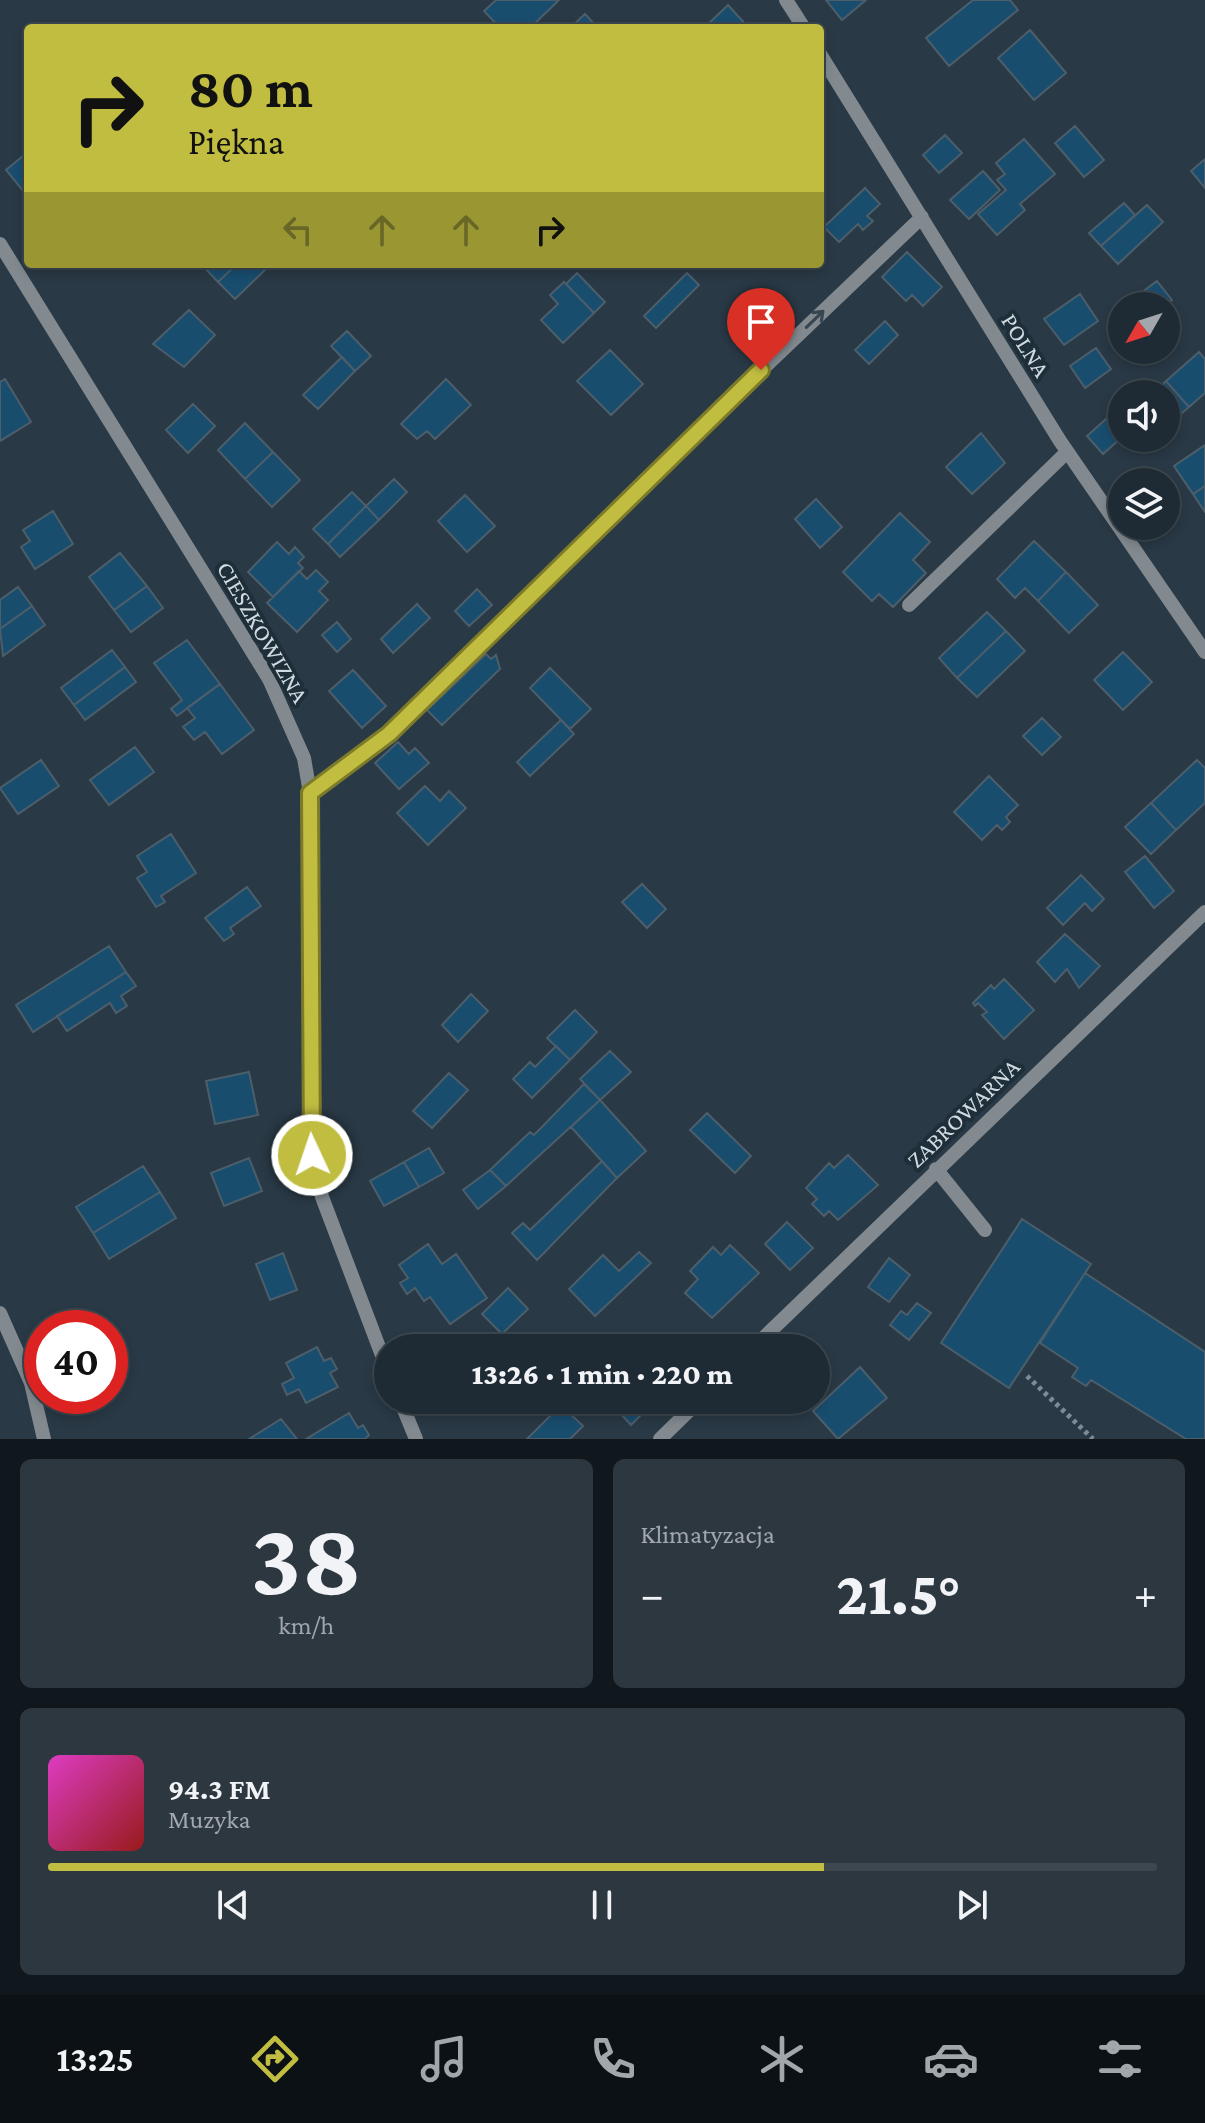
<!DOCTYPE html>
<html lang="pl">
<head>
<meta charset="utf-8">
<style>
  body { margin:0; font-family:"Crimson Pro",serif; background:#2c3740; color:#f1f3f6; height:100vh; display:flex; flex-direction:column; font-size:30px; white-space:nowrap }
  * { box-sizing:border-box; margin:0 }
  p { font-size:26px; color:#a1a7ac }
  .icon { flex:none; width:44px; height:44px; fill:none; stroke:currentColor; stroke-width:2; stroke-linecap:round; stroke-linejoin:round }
  .map { position:relative; height:1439px; overflow:hidden }
  .details { display:flex; flex-direction:column; gap:20px; padding:20px; background:#11181d; flex:1 }
  .details>* { flex:none }
  .hud { position:absolute; left:24px; top:24px; width:800px; height:244px; border-radius:8px; box-shadow:0 4px 12px #0003,0 0 0 2px #3c474f; background:#c1bd40; color:#111; overflow:hidden }
  .needle { width:52px; rotate:231deg }
  .controls { position:absolute; left:1108px; top:292px; display:grid; gap:16px }
  .controls a { display:grid; place-items:center; width:72px; height:72px; border-radius:50%; background:#1f2b34; box-shadow:0 4px 12px #0003,0 0 0 2px #3c474f; font-size:40px }
  .speed { position:absolute; left:24px; top:1310px; display:flex; gap:16px; font-size:40px; font-weight:700; text-align:center }
  .speed>* { display:grid; place-content:center; width:104px; height:104px; border-radius:50%; background:#1f2b34; box-shadow:0 4px 12px #0003,0 0 0 2px #3c474f; line-height:1 }
  .speed .limit { border:12px solid #d22; background:#fff; color:#111 }
  .pin { position:absolute; display:grid; place-items:center; width:68px; height:68px; color:#fff; margin:-82px -34px; border-radius:50% 50% 50% 0; rotate:-45deg; box-shadow:0 0 8px #0007 }
  .pin .icon { rotate:45deg }
  .me { position:absolute; width:88px; margin:-44px; rotate:357deg; stroke-linejoin:round; filter:drop-shadow(0 0 6px #0008) }
  .turn { display:flex; align-items:center; gap:28px; height:168px; padding:0 32px; font-size:36px }
  .turn .icon { width:104px; height:104px; stroke-width:2.5 }
  .turn b { display:block; font-size:56px; line-height:68px }
  .lanes { display:flex; align-items:center; height:76px; padding:0 32px; background:#0003; justify-content:center; gap:40px; direction:ltr }
  .lanes .off { opacity:.35 }
  .big { font-size:60px; font-weight:800; line-height:1.1 }
  .details .widget { flex:1; display:flex; flex-direction:column; justify-content:center; gap:12px; min-width:0; padding:0 28px; border-radius:12px; background:#2c3740 }
  .details .dial { align-items:center; gap:0 }
  .dial b { font-size:104px; line-height:1 }
  .song { display:flex; align-items:center; gap:24px }
  .cover { width:96px; height:96px; border-radius:12px; background:linear-gradient(135deg,hsl(310 70% 55%),hsl(0 70% 35%)) }
  .played { height:8px; border-radius:4px; background:linear-gradient(90deg,#c1bd40 70%,#3c474f 70%) }
  .keys { display:flex; justify-content:space-around; direction:ltr }
  .heat { display:flex; justify-content:space-between; align-items:center; font-size:44px; direction:ltr }
  .details .tiles { flex:1; display:grid; gap:20px; grid-template-columns:1fr 1fr }
  .widget:last-child { grid-column:span 2 }
  .trip { position:absolute; left:374px; top:1334px; width:456px; height:80px; border-radius:40px; background:#1f2b34; box-shadow:0 4px 12px #0003,0 0 0 2px #3c474f; font-weight:800; line-height:80px; text-align:center }
  .menu { display:flex; height:128px; justify-content:space-around; align-items:center; background:#0c1115; color:#a1a7ac }
  .menu .icon { width:56px; height:56px }
  .menu .active { color:#c1bd40 }
  .menu b { font-size:36px; color:#f1f3f6 }
  .map>svg:first-child { display:block }
  .building { fill:#194d6e; stroke:#4d5e6b; stroke-width:2 }
  .lines { fill:none; stroke-linecap:round; stroke-linejoin:round }
  .path { stroke:#7e8b95; stroke-width:5; stroke-dasharray:4 4; stroke-linecap:butt }
  .minor { stroke:#828a90; stroke-width:14 }
  .oneway { stroke:#384650 }
  .route-casing { stroke:#7d7b2a; stroke-width:20 }
  .route { stroke:#c1bd40; stroke-width:14 }
  .labels { text-anchor:middle; dominant-baseline:central; stroke-width:8; stroke-linejoin:round; paint-order:stroke }
  .street-label { font-size:24px; fill:#d0dae1; stroke:#1f2f3a }
</style>
</head>
<body>
<div class="map">
<svg width="1205" height="1439" viewBox="0 0 1205 1439">
  <rect width="100%" height="100%" fill="#293945"/>
  <path class="building" d="M496 0H559L530 28H500L484 11Z
    M826 0H866L842 20Z
    M973 0H1010L1018 10 949 66 926 38Z
    M728 5 749 28H704Z
    M585 14 598 28H570Z
    M1030 30 1066 73 1034 100 998 58Z
    M1075 126 1104 160 1084 177 1055 143Z
    M945 135 962 153 939 173 923 155Z
    M1024 139 1055 174 1020 204 1025 210 997 235 978 214 1006 190 997 180 1005 174 996 163Z
    M23 156 28 163V197L6 170Z
    M1205 159V188L1191 171Z
    M983 171 1000 190 969 219 950 200Z
    M865 188 880 204 867 216 873 221 863 230 858 224 839 242 824 227Z
    M1124 203 1135 215 1101 246 1089 233Z
    M1147 205 1163 222 1118 264 1101 246Z
    M907 252 942 287 923 306 912 295 906 301 882 277Z
    M201 264H237L218 282Z
    M237 264H271L235 299 218 282Z
    M577 273 605 302 594 313 566 284Z
    M687 273 699 285 656 328 644 316Z
    M1157 281 1172 300 1164 306H1132L1129 302Z
    M564 282 594 313 563 343 541 320 558 304 550 295Z
    M1080 294 1098 321 1064 345 1044 319Z
    M189 310 215 335 184 367 153 344Z
    M885 321 898 335 869 364 855 350Z
    M347 331 371 356 355 371 331 346Z
    M1096 348 1111 369 1085 388 1070 366Z
    M610 350 643 384 611 415 577 381Z
    M1199 352 1205 359V393L1189 407 1166 381Z
    M342 357 355 371 318 409 303 395Z
    M5 379 31 422 0 441V382Z
    M446 379 471 405 435 439 427 431 417 439 401 424Z
    M1166 381 1189 407 1173 421 1166 414V394H1152Z
    M193 404 215 426 188 453 166 430Z
    M1116 410 1122 417V437L1103 454 1087 436Z
    M245 423 273 452 245 479 218 450Z
    M981 433 1005 463 972 494 946 467Z
    M1205 445V486L1193 494 1174 466Z
    M273 452 300 480 272 507 245 479Z
    M394 479 407 492 379 520 366 506Z
    M1205 486V512L1193 494Z
    M352 492 366 506 328 544 313 529Z
    M465 495 495 526 467 552 438 521Z
    M816 499 842 527 820 548 795 519Z
    M366 506 379 520 340 557 328 544Z
    M53 511 73 544 35 569 21 547 30 541 23 530Z
    M900 513 930 542 913 560 926 573 893 607 879 594 872 601 843 572Z
    M1034 541 1066 572 1038 601 1025 588 1015 598 997 579Z
    M277 542 289 554 295 547 304 557 298 563 303 568 273 597 248 572Z
    M120 553 147 586 114 610 89 577Z
    M316 570 328 582 319 591 328 600 297 632 267 603 299 571 307 579Z
    M1066 572 1098 605 1069 633 1038 601Z
    M147 586 163 608 131 632 114 610Z
    M18 587 32 606 0 629V600Z
    M477 589 492 605 469 626 455 611Z
    M417 604 430 618 393 653 381 639Z
    M32 606 45 625 3 656 0 629Z
    M987 612 1006 631 957 678 939 658Z
    M337 622 351 639 337 652 322 635Z
    M1006 631 1025 651 977 697 957 678Z
    M187 640 220 684 177 716 171 709 182 700 154 663Z
    M112 650 125 667 74 705 61 688Z
    M1123 652 1152 682 1123 710 1094 680Z
    M486 654 491 659 496 655 500 669 442 725 427 710Z
    M125 667 136 682 85 720 74 705Z
    M550 668 591 709 570 729 530 688Z
    M353 670 386 706 362 728 329 691Z
    M220 684 254 730 222 754 205 732 194 740 183 727 195 718 187 708Z
    M1042 718 1061 737 1042 755 1023 736Z
    M561 720 574 734 530 776 517 762Z
    M398 742 409 754 415 748 429 763 399 789 375 763Z
    M135 747 154 772 109 805 90 780Z
    M41 760 59 786 18 814 0 788Z
    M1197 760 1205 768V803L1176 830 1151 803Z
    M989 776 1018 805 1006 817 1010 822 1002 830 997 825 982 840 954 812Z
    M425 786 440 801 449 791 466 808 428 845 397 813Z
    M1151 803 1176 830 1151 854 1125 827Z
    M171 834 196 873 161 896 165 902 156 907 137 878 147 872 137 856Z
    M1145 856 1174 891 1154 908 1125 872Z
    M1081 875 1104 899 1092 911 1085 903 1063 925 1047 908Z
    M642 884 666 909 647 928 622 902Z
    M247 887 261 906 230 928 234 934 224 941 205 918Z
    M1065 934 1100 966 1079 988 1067 969 1055 982 1037 962Z
    M109 946 126 972 33 1032 16 1005Z
    M126 972 136 986 121 996 127 1006 116 1013 110 1003 67 1031 57 1016Z
    M1004 979 1034 1010 1004 1039 982 1015 987 1012 978 1003 975 1006 973 1003 991 985 994 989Z
    M471 994 488 1011 458 1042 442 1025Z
    M575 1010 597 1032 570 1060 547 1038Z
    M556 1046 570 1060 532 1098 513 1079 530 1062 535 1067Z
    M610 1051 631 1072 600 1100 580 1079Z
    M249 1072 258 1115 215 1124 206 1081Z
    M449 1073 468 1090 432 1128 413 1111Z
    M584 1084 600 1100 506 1186 490 1170 530 1132 534 1135Z
    M600 1100 646 1151 617 1178 571 1127Z
    M707 1113 751 1156 735 1173 690 1130Z
    M429 1148 444 1173 419 1187 404 1162Z
    M848 1155 878 1185 838 1220 829 1211 824 1216 812 1204 817 1199 806 1188 829 1163 834 1168Z
    M249 1158 262 1191 224 1206 211 1173Z
    M602 1161 617 1178 537 1260 512 1233 523 1223 530 1230Z
    M404 1162 419 1187 384 1206 370 1181Z
    M143 1166 160 1192 93 1233 76 1207Z
    M490 1170 506 1186 478 1209 463 1190Z
    M160 1192 176 1218 109 1259 93 1233Z
    M1022 1219 1091 1264 1009 1388 941 1343Z
    M787 1222 813 1248 790 1270 765 1244Z
    M428 1244 442 1264 456 1254 487 1298 450 1324 430 1297 424 1301 415 1288 407 1294 400 1283 408 1278 399 1265Z
    M730 1245 759 1273 712 1318 685 1293 698 1279 690 1271 713 1247 721 1255Z
    M639 1252 651 1263 595 1316 569 1289 603 1255 619 1271Z
    M283 1253 297 1290 270 1300 256 1264Z
    M889 1258 910 1275 889 1302 868 1287Z
    M1085 1273 1205 1352V1439H1186L1091 1380 1086 1386 1072 1377 1078 1368 1040 1343Z
    M508 1288 528 1309 502 1334 482 1314Z
    M917 1303 931 1313 909 1340 890 1325 901 1311 907 1315Z
    M317 1347 324 1361 331 1358 337 1369 330 1373 338 1387 306 1403 299 1389 287 1395 282 1384 294 1378 286 1363Z
    M860 1367 887 1398 838 1439 813 1411Z
    M608 1400H656L631 1425Z
    M561 1405 583 1426 570 1439H527Z
    M349 1413 358 1428 363 1425 369 1435 365 1439H306Z
    M281 1419 297 1439H249Z"/>
  <g class="lines">
    <path class="path" d="M1027 1376 1093 1439"/>
    <path class="minor" d="M786 0 804 28
      M820 54 1060 441 1205 652
      M0 244 269 679 304 758 310 793 312 1155 322 1197 388 1371
      M909 605 1067 452
      M310 793 389 734 624 501 922 217
      M936 1169 985 1230
      M0 1313 31 1383 44 1439
      M753 1348 1205 912
      M400 1400 416 1439
      M660 1439 700 1400"/>
  </g>
  <defs><path id="oneway-shaft" d="M-6 0H5M1.5-3L5.5 0L1.5 3" fill="none" stroke-width="1.6" stroke-linecap="round" stroke-linejoin="round" transform="scale(2)"/></defs>
  <use class="oneway" href="#oneway-shaft" transform="translate(815 319) rotate(-44)"/>
  <g class="lines">
    <g class="route-casing">
      <path id="route" d="M312 1155 310 793 389 734 761 370"/>
    </g>
    <use href="#route" class="route"/>
  </g>
  <g class="labels">
    <g class="street-label">
      <text transform="translate(1026 345) rotate(58)">POLNA</text>
      <text transform="translate(263 632) rotate(60)">CIESZKOWIZNA</text>
      <text transform="translate(963 1113) rotate(-44)">ZABROWARNA</text>
    </g>
  </g>
</svg>
<div class="controls">
<a><svg class="needle" viewBox="-14 -14 28 28"><path d="M0-13l5 13h-10z" fill="#e53935"/><path d="M0 13l5-13h-10z" fill="#a1a7ac"/></svg></a>
<a><svg class="icon" aria-label="sound" viewBox="0 0 24 24"><path d="M4 9h4l5-4v14l-5-4H4zM17 9q2 3 0 6"/></svg></a>
<a><svg class="icon" aria-label="layers" viewBox="0 0 24 24"><path d="M12 4l9 5-9 5-9-5zM3 14l9 5 9-5"/></svg></a>
</div>
<div class="speed"><div class="limit">40</div></div>
<div class="pin" style="left:761px;top:370px;background:#d93025"><svg class="icon" aria-label="arrive" viewBox="0 0 24 24"><path d="M6 21V4h12l-3 4 3 4H6"/></svg></div>
<svg class="me" style="left:312px;top:1155px" viewBox="-20 -20 40 40"><circle r="17" fill="#c1bd40" stroke="#fff" stroke-width="3"/><path d="M0-11L8 9 0 5-8 9z" fill="#fff"/></svg>
<div class="trip">13:26 · 1 min · 220 m</div>
<div class="hud">
<div class="turn"><svg class="icon" aria-label="right" viewBox="0 0 24 24"><path d="M7 20v-9h11M14 6l5 5-5 5"/></svg><div><b>80 m</b>Piękna</div></div>
<div class="lanes"><svg class="icon off" aria-label="left" viewBox="0 0 24 24"><path d="M17 20v-9H6M10 6l-5 5 5 5"/></svg><svg class="icon off" aria-label="ahead" viewBox="0 0 24 24"><path d="M12 20V5M6 11l6-6 6 6"/></svg><svg class="icon off" aria-label="ahead" viewBox="0 0 24 24"><path d="M12 20V5M6 11l6-6 6 6"/></svg><svg class="icon" aria-label="right" viewBox="0 0 24 24"><path d="M7 20v-9h11M14 6l5 5-5 5"/></svg></div>
</div>
</div>
<section class="details">
<div class="tiles">
<div class="widget dial"><b>38</b><p>km/h</p></div>
<div class="widget"><p>Klimatyzacja</p>
<div class="heat"><a>−</a><b class="big">21.5°</b><a>+</a></div>
</div>
<div class="widget">
<div class="song"><i class="cover"></i><div><b>94.3 FM</b><p>Muzyka</p></div></div>
<div class="played"></div>
<div class="keys"><svg class="icon" aria-label="previous" viewBox="0 0 24 24"><path d="M18 5L8 12l10 7zM5 5v14"/></svg><svg class="icon" aria-label="pause" viewBox="0 0 24 24"><path d="M8 5v14M16 5v14"/></svg><svg class="icon" aria-label="next" viewBox="0 0 24 24"><path d="M6 5l10 7-10 7zM19 5v14"/></svg></div>
</div>
</div>
</section>
<nav class="menu">
<b>13:25</b>
<svg class="icon active" aria-label="directions" viewBox="0 0 24 24"><path d="M12 3l9 9-9 9-9-9zM9 14v-3h6M13 9l2 2-2 2"/></svg>
<svg class="icon" aria-label="music" viewBox="0 0 24 24"><path d="M9 18V5l10-2v13"/><circle cx="6" cy="18" r="3"/><circle cx="16" cy="16" r="3"/></svg>
<svg class="icon" aria-label="phone" viewBox="0 0 24 24"><path d="M5 4h4l2 5-3 2q2 4 5 5l2-3 5 2v4C11 20 4 13 5 4z"/></svg>
<svg class="icon" aria-label="climate" viewBox="0 0 24 24"><path d="M12 3v18M4 7l16 10M4 17L20 7"/></svg>
<svg class="icon" aria-label="car" viewBox="0 0 24 24"><path d="M5 17H2v-5l4-1 3-4h7l3 4 3 1v5h-3M9 17h6M6 11h13"/><circle cx="7" cy="17" r="2"/><circle cx="17" cy="17" r="2"/></svg>
<svg class="icon" aria-label="filters" viewBox="0 0 24 24"><path d="M4 7h16M4 17h16"/><circle cx="9" cy="7" r="2"/><circle cx="15" cy="17" r="2"/></svg>
</nav>
</body>
</html>
